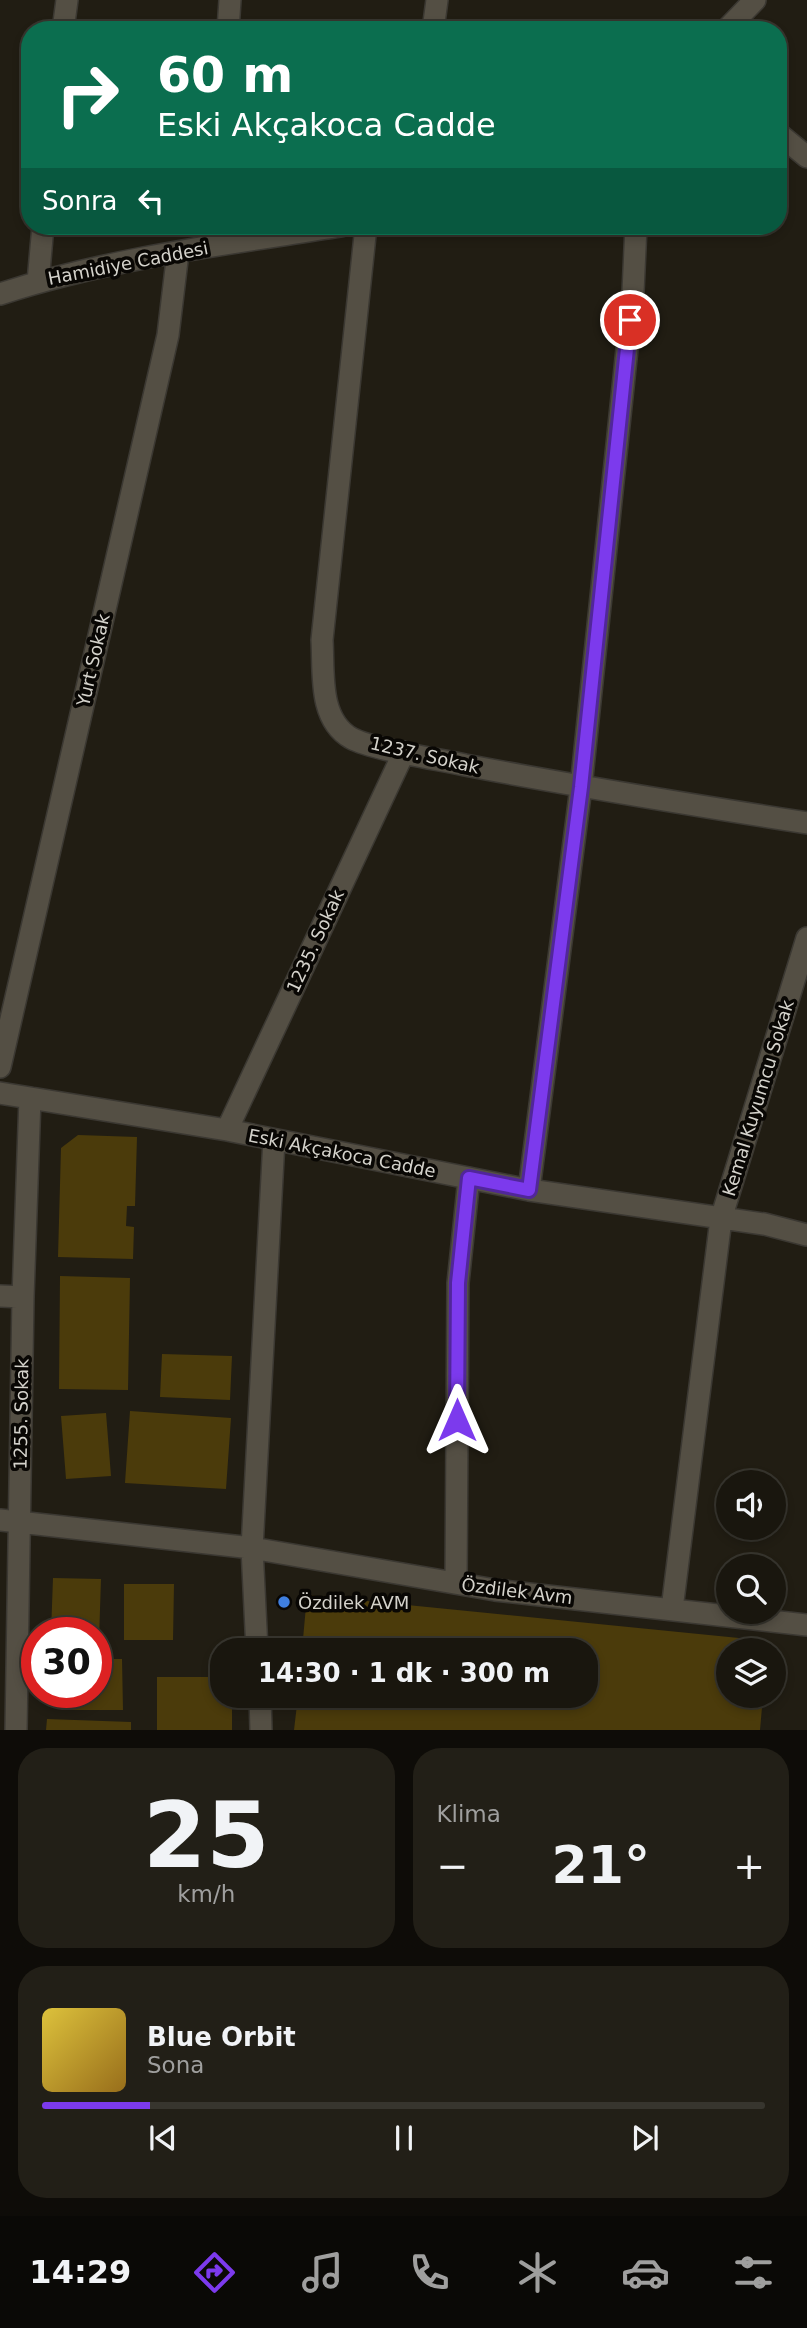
<!DOCTYPE html>
<html lang="tr">
<head>
<meta charset="utf-8">
<style>
  body { margin:0; font-family:"DejaVu Sans",sans-serif; background:#221f17; color:#f1f3f6; height:100vh; display:flex; flex-direction:column; font-size:26px; white-space:nowrap }
  * { box-sizing:border-box; margin:0 }
  p { font-size:23px; color:#9f9f9e }
  .icon { flex:none; width:38px; height:38px; fill:none; stroke:currentColor; stroke-width:2; stroke-linecap:round; stroke-linejoin:round }
  .map { position:relative; height:1730px; overflow:hidden }
  .sheet { display:flex; flex-direction:column; gap:18px; padding:18px; background:#0e0c08; flex:1 }
  .sheet>* { flex:none }
  .top-card { position:absolute; left:21px; top:21px; width:766px; height:214px; border-radius:28px; box-shadow:0 4px 10px #0003,0 0 0 2px #37352e; background:#0b6e4f; color:#fff; overflow:hidden }
  .tools { position:absolute; left:716px; top:1470px; display:grid; gap:14px }
  .tools a { display:grid; place-items:center; width:70px; height:70px; border-radius:50%; background:#19160e; box-shadow:0 4px 10px #0003,0 0 0 2px #37352e; font-size:35px }
  .speed { position:absolute; left:21px; top:1617px; display:flex; gap:14px; font-size:35px; font-weight:700; text-align:center }
  .speed>* { display:grid; place-content:center; width:91px; height:91px; border-radius:50%; background:#19160e; box-shadow:0 4px 10px #0003,0 0 0 2px #37352e; line-height:1 }
  .speed .limit { border:10px solid #d22; background:#fff; color:#111 }
  .pin { position:absolute; display:grid; place-items:center; width:60px; height:60px; color:#fff; margin:-30px; border:4px solid #fff; border-radius:50%; box-shadow:0 2px 7px #0007 }
  .me { position:absolute; width:77px; margin:-38px; rotate:0deg; stroke-linejoin:round; filter:drop-shadow(0 0 5px #0008) }
  .turn { display:flex; align-items:center; gap:24px; height:147px; padding:0 21px; font-size:32px }
  .turn .icon { width:91px; height:91px; stroke-width:2.5 }
  .turn b { display:block; font-size:49px; line-height:60px }
  .then { display:flex; align-items:center; height:66px; padding:0 21px; background:#0003; gap:14px; font-size:26px }
  .big { font-size:52px; font-weight:700; line-height:1.1 }
  .sheet .tile { flex:1; display:flex; flex-direction:column; justify-content:center; gap:10px; min-width:0; padding:0 24px; border-radius:28px; background:#221f17 }
  .sheet .dial { align-items:center; gap:0 }
  .dial b { font-size:91px; line-height:1 }
  .song { display:flex; align-items:center; gap:21px }
  .cover { width:84px; height:84px; border-radius:10px; background:linear-gradient(135deg,hsl(50 70% 55%),hsl(40 70% 35%)) }
  .played { height:7px; border-radius:4px; background:linear-gradient(90deg,#7c3aed 15%,#37352e 15%) }
  .keys { display:flex; justify-content:space-around; direction:ltr }
  .heat { display:flex; justify-content:space-between; align-items:center; font-size:38px; direction:ltr }
  .sheet .tiles { flex:1; display:grid; gap:18px; grid-template-columns:1fr 1fr }
  .tile:last-child { grid-column:span 2 }
  .trip { position:absolute; left:210px; top:1638px; width:388px; height:70px; border-radius:28px; background:#19160e; box-shadow:0 4px 10px #0003,0 0 0 2px #37352e; font-weight:700; line-height:70px; text-align:center }
  .tabs { display:flex; height:112px; justify-content:space-around; align-items:center; background:#0a0906; color:#9f9f9e }
  .tabs .icon { width:49px; height:49px }
  .tabs .active { color:#7c3aed }
  .tabs b { font-size:32px; color:#f1f3f6 }
  .map>svg:first-child { display:block }
  .building { fill:#4b3b0b }
  .lines { fill:none; stroke-linecap:round; stroke-linejoin:round }
  .minor-casing { stroke:#3b3832; stroke-width:24 }
  .minor { stroke:#544f44; stroke-width:21 }
  .route-casing { stroke:#51269a; stroke-width:18 }
  .route { stroke:#7c3aed; stroke-width:12 }
  .shop-dot { fill:#3f7fe0; stroke:#090704; stroke-width:2.5 }
  .labels { text-anchor:middle; dominant-baseline:central; stroke-width:7; stroke-linejoin:round; paint-order:stroke }
  .street-label { font-size:18px; fill:#d4d2cb; stroke:#090704 }
  .poi-label { font-size:18px; fill:#d4d2cb; stroke:#090704; text-anchor:start }
</style>
</head>
<body>
<div class="map">
<svg width="807" height="1730" viewBox="0 0 807 1730">
  <rect width="100%" height="100%" fill="#211d13"/>
  <path class="building" d="M78 1135 137 1137 135 1206H127L126 1226 134 1227 133 1259 58 1257 61 1148Z
    M60 1276 130 1278 128 1390 59 1389Z
    M162 1354 232 1356 230 1400 160 1397Z
    M130 1411 231 1418 226 1489 125 1483Z
    M106 1413 111 1476 66 1479 61 1416Z
    M53 1578 101 1579 99 1640H96V1633H51Z
    M124 1584H174L173 1640H124Z
    M307 1595 769 1641 768 1650H728V1696H763L760 1730H294L298 1696H586V1650H302Z
    M96 1659H122L123 1710H66V1692H96Z
    M157 1677H222V1696H232V1730H157Z
    M47 1719 131 1722V1730H46Z"/>
  <g class="lines">
    <g class="minor-casing">
      <path id="minor" d="M63 30 67 0
        M228 30 230 0
        M433 30 437 0
        M726 30 755 0
        M779 134 807 157
        M366 226 322 640C324 672 318 719 351 738 373 750 438 759 465 765 579 787 693 805 807 823
        M38 282 43 226
        M0 294C110 258 227 244 341 226
        M0 1067 168 335 178 252
        M0 1093 227 1130 529 1190 764 1224 807 1235
        M227 1130 404 752
        M529 1190 581 787 633 292 636 226
        M0 1296 23 1297
        M0 1520 252 1548 495 1590 807 1625
        M456 1583 458 1283 469 1178
        M672 1609 721 1219 807 938
        M257 1650 252 1548 274 1140
        M260 1696 261 1730
        M16 1730 23 1297 30 1098"/>
    </g>
    <use href="#minor" class="minor"/>
  </g>
  <g class="lines">
    <g class="route-casing">
      <path id="route" d="M457 1420 458 1283 469 1178 529 1190 581 787 630 320"/>
    </g>
    <use href="#route" class="route"/>
  </g>
  <circle class="shop-dot" cx="284" cy="1602" r="7"/>
  <g class="labels">
    <g class="street-label">
      <text transform="translate(128 263) rotate(-11)">Hamidiye Caddesi</text>
      <text transform="translate(93 660) rotate(-77)">Yurt Sokak</text>
      <text transform="translate(425 755) rotate(13)">1237. Sokak</text>
      <text transform="translate(315 941) rotate(-65)">1235. Sokak</text>
      <text transform="translate(758 1098) rotate(-73)">Kemal Kuyumcu Sokak</text>
      <text transform="translate(342 1153) rotate(11)">Eski Akçakoca Cadde</text>
      <text transform="translate(21 1414) rotate(-89)">1255. Sokak</text>
      <text transform="translate(517 1591) rotate(7)">Özdilek Avm</text>
    </g>
    <g class="poi-label">
      <text x="298" y="1602">Özdilek AVM</text>
    </g>
  </g>
</svg>
<div class="tools">
<a><svg class="icon" aria-label="sound" viewBox="0 0 24 24"><path d="M4 9h4l5-4v14l-5-4H4zM17 9q2 3 0 6"/></svg></a>
<a><svg class="icon" aria-label="search" viewBox="0 0 24 24"><circle cx="10" cy="10" r="6"/><path d="M15 15l6 6"/></svg></a>
<a><svg class="icon" aria-label="layers" viewBox="0 0 24 24"><path d="M12 4l9 5-9 5-9-5zM3 14l9 5 9-5"/></svg></a>
</div>
<div class="speed"><div class="limit">30</div></div>
<div class="pin" style="left:630px;top:320px;background:#d93025"><svg class="icon" aria-label="arrive" viewBox="0 0 24 24"><path d="M6 21V4h12l-3 4 3 4H6"/></svg></div>
<svg class="me" style="left:457px;top:1420px" viewBox="-20 -20 40 40"><path d="M0-17L14 15 0 8-14 15z" fill="#7c3aed" stroke="#fff" stroke-width="4"/></svg>
<div class="trip">14:30 · 1 dk · 300 m</div>
<div class="top-card">
<div class="turn"><svg class="icon" aria-label="right" viewBox="0 0 24 24"><path d="M7 20v-9h11M14 6l5 5-5 5"/></svg><div><b>60 m</b>Eski Akçakoca Cadde</div></div>
<div class="then">Sonra<svg class="icon" aria-label="left" viewBox="0 0 24 24"><path d="M17 20v-9H6M10 6l-5 5 5 5"/></svg></div>
</div>
</div>
<section class="sheet">
<div class="tiles">
<div class="tile dial"><b>25</b><p>km/h</p></div>
<div class="tile"><p>Klima</p>
<div class="heat"><a>−</a><b class="big">21°</b><a>+</a></div>
</div>
<div class="tile">
<div class="song"><i class="cover"></i><div><b>Blue Orbit</b><p>Sona</p></div></div>
<div class="played"></div>
<div class="keys"><svg class="icon" aria-label="previous" viewBox="0 0 24 24"><path d="M18 5L8 12l10 7zM5 5v14"/></svg><svg class="icon" aria-label="pause" viewBox="0 0 24 24"><path d="M8 5v14M16 5v14"/></svg><svg class="icon" aria-label="next" viewBox="0 0 24 24"><path d="M6 5l10 7-10 7zM19 5v14"/></svg></div>
</div>
</div>
</section>
<nav class="tabs">
<b>14:29</b>
<svg class="icon active" aria-label="directions" viewBox="0 0 24 24"><path d="M12 3l9 9-9 9-9-9zM9 14v-3h6M13 9l2 2-2 2"/></svg>
<svg class="icon" aria-label="music" viewBox="0 0 24 24"><path d="M9 18V5l10-2v13"/><circle cx="6" cy="18" r="3"/><circle cx="16" cy="16" r="3"/></svg>
<svg class="icon" aria-label="phone" viewBox="0 0 24 24"><path d="M5 4h4l2 5-3 2q2 4 5 5l2-3 5 2v4C11 20 4 13 5 4z"/></svg>
<svg class="icon" aria-label="climate" viewBox="0 0 24 24"><path d="M12 3v18M4 7l16 10M4 17L20 7"/></svg>
<svg class="icon" aria-label="car" viewBox="0 0 24 24"><path d="M5 17H2v-5l4-1 3-4h7l3 4 3 1v5h-3M9 17h6M6 11h13"/><circle cx="7" cy="17" r="2"/><circle cx="17" cy="17" r="2"/></svg>
<svg class="icon" aria-label="filters" viewBox="0 0 24 24"><path d="M4 7h16M4 17h16"/><circle cx="9" cy="7" r="2"/><circle cx="15" cy="17" r="2"/></svg>
</nav>
</body>
</html>
